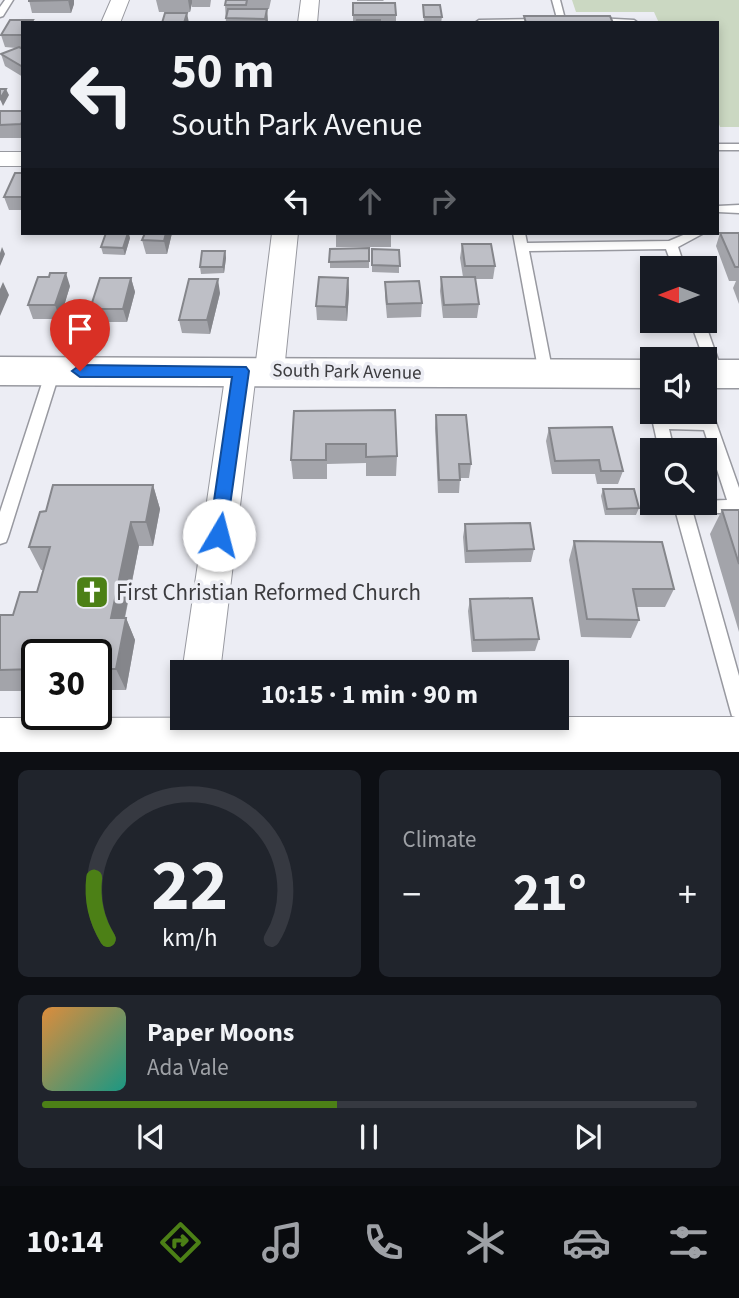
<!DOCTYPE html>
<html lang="en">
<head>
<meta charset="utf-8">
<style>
  body { margin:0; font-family:"Source Sans 3",sans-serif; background:#20242c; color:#f1f3f6; height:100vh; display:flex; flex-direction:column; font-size:26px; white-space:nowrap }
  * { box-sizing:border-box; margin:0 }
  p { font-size:23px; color:#9ea1a6 }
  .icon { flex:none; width:38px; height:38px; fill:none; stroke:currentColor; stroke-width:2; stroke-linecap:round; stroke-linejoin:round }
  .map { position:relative; height:752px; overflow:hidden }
  .panel { display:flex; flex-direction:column; gap:18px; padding:18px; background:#0d0f14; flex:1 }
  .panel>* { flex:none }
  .hud { position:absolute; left:21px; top:21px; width:698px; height:214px; border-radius:0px; box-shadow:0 4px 10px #0003; background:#171b24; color:#f1f3f6; overflow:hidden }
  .needle { width:46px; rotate:270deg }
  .buttons { position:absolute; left:640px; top:256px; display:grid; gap:14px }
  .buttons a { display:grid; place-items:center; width:77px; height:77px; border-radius:0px; background:#171b24; box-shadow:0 4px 10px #0003; font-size:35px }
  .speed { position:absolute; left:21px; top:639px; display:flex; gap:14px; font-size:35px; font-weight:700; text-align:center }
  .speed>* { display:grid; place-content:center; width:91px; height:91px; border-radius:50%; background:#171b24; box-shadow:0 4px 10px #0003; line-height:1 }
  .speed .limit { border:4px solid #111; border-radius:10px; background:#fff; color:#111 }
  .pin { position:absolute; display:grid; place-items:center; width:60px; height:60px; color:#fff; margin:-72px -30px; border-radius:50% 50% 50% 0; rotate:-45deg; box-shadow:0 0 7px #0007 }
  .pin .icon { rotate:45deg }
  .me { position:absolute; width:77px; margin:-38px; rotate:8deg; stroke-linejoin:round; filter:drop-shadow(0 0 5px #0008) }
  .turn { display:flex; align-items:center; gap:24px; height:147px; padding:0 35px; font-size:32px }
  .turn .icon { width:91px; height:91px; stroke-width:2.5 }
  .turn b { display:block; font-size:49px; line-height:60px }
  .lanes { display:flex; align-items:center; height:66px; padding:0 35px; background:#0003; justify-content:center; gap:35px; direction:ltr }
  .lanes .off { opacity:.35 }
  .big { font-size:52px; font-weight:700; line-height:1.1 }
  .panel .widget { flex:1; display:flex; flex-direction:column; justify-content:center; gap:10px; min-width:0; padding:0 24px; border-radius:10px; background:#20242c }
  .panel .dial { align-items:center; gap:0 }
  .dial svg { height:182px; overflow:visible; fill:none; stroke:#363941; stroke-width:7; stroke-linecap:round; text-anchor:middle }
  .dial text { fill:#f1f3f6; stroke:none }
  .song { display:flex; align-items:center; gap:21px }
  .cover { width:84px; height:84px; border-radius:10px; background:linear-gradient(135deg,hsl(30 70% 55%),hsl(170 70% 35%)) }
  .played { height:7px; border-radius:4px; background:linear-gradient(90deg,#4c8016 45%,#363941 45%) }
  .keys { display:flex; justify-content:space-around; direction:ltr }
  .heat { display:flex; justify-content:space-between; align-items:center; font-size:38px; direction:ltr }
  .panel .tiles { flex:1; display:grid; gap:18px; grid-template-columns:1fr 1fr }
  .widget:last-child { grid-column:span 2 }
  .trip { position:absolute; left:170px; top:660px; width:399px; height:70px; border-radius:0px; background:#171b24; box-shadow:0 4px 10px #0003; font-weight:700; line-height:70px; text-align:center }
  .menu { display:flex; height:112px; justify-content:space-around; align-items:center; background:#090b0e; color:#9ea1a6 }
  .menu .icon { width:49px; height:49px }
  .menu .active { color:#4c8016 }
  .menu b { font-size:32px; color:#f1f3f6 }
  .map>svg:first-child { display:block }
  .green { fill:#cbd8c2 }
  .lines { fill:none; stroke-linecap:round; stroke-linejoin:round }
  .lane-casing { stroke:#9899a0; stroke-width:3 }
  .street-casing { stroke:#9899a0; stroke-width:2 }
  .secondary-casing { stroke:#9899a0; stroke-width:3 }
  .lane { fill:#fff; fill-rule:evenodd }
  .street { fill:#fff; fill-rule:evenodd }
  .secondary { fill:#fff; fill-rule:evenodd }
  .wall { fill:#a3a4aa }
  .shaded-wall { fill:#85868b }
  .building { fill:#bebfc6; stroke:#85868b; stroke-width:2 }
  .route { fill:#1a73e8; stroke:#114b97; stroke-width:2 }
  .labels { text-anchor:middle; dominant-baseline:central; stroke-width:7; stroke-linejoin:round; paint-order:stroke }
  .street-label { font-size:19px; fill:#3c3c3f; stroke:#ecedf4 }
  .near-poi-label { font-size:23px; fill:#3c3c3f; stroke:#ecedf4; text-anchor:start }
</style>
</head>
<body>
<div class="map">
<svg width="739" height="752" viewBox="0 0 739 752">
  <rect width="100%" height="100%" fill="#ecedf4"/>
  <path class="green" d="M572 0H739V127H720L718 122V23H659L654 12H576Z"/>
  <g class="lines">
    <g class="lane-casing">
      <path id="lane" d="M5 0H13L3 16 0 17V7Z
        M552 0H560L566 23 558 22Z
        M596 18 634 20 638 23H593V19Z
        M540 19 544 23H475L479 20Z
        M718 144H739V150H718Z
        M739 205V213L718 212V206Z
        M513 233H525L527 243 669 241 688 233H704L678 247 685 268H673L666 249 529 251 553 374 546 379 539 374Z
        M690 320H704L723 374 721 378H711L709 374Z
        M53 366 60 371 8 537 6 542 0 544V512L46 371Z
        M660 417 715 420 739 488V513H693L739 676V718L732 716 730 709 673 502 727 500 704 430 669 429 674 450H659L653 423 655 419Z"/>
    </g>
    <g class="street-casing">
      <path id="street" d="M111 0H129L120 23H101Z
        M301 0H319L317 23H298Z
        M0 152H23V166H0Z
        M272 233H298L284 371 279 379 269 382 259 379 256 373 220 672 182 673 226 371 231 363 241 360 251 363 255 369Z
        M556 717H739V752H0V718Z"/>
    </g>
    <g class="secondary-casing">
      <path id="secondary" d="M0 357 653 360V388L0 385Z
        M705 360H739V388H705Z"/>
    </g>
    <use href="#lane" class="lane"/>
    <use href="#street" class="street"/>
    <use href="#secondary" class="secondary"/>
  </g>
  <path class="wall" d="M29 0H74V4L71 13H32Z
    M156 0H211L210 7H192V3L190 12H159Z
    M226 0H271L269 9H265H267L268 23H226L225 5Z
    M357 0H384L383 1H357Z
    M353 3 396 15V23H353Z
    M423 5 442 17 441 23H424Z
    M23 23V48H20L23 49V77L5 66 1 54 16 48 5 47 1 35Z
    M0 111H23V138H0Z
    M23 173V210H9L4 197Z
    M106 233H129L130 238 125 255 103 254 101 247Z
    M145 233H172L167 254H146L142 240Z
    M336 233H391V247H336Z
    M720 233H739V304L733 288 736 281H729L716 246Z
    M462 244 495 266 493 279H475L479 304 477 318H443L440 291 441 277H463L460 258Z
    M369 248V268H330V249Z
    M372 249 399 250V273L372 272Z
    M225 251 226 258 224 273 201 274 200 267Z
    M131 278 135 292 127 322H94L90 309Z
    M348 278 349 292 347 321 317 320 316 306Z
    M385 282 422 303 421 317 387 318 385 296Z
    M70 286 60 319H33L28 305Z
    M220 293 210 334 182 333 179 320Z
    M294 411 397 456 396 476H366V463L327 464V479H293L291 460Z
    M436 415 471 464 469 478H460L459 493H438L435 428Z
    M549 428 623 471 618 484H597L595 474H552L546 441Z
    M153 485 160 509 153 546H139L125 618H126L135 640 126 690H96V654H37V691H0V615H13L37 592 43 570H41L29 547 46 511Z
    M603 489 639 508 636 515H605L601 496Z
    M722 510H739V632L710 534Z
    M465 524 534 549 531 562 465 563 463 537Z
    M574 541 674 589 665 607H637L639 620 631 638 581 637 569 560Z
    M470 599 539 639 535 651 472 652 468 611Z"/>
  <path class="shaded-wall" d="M68 0H74V4L71 13Z
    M188 0H192V3L190 12Z
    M267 9 268 23H266L265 19Z
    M187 13 189 23H184Z
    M6 89 9 95 3 106 0 99Z
    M128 233 130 238 125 255 123 248Z
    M166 233H172L167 254 164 241Z
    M2 247 5 254 0 266V253Z
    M225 251 226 258 224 273 223 267Z
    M66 273 70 286 60 319 55 305Z
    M131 278 135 292 127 322 123 309Z
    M348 278 349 292 347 321 346 307Z
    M218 279 220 293 210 334 207 320Z
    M3 282 9 295 0 316V289Z
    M153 485 160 509 153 546 146 522Z
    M131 522 139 546 120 640 111 618Z
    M126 618 135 640 126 690 116 669Z"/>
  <path class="building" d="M29 0H68L29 1Z
    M226 0H247L246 5H225Z
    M353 3H395L396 15H353Z
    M423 5H440L442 17H424Z
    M228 9H267L265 19 226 18Z
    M165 13H187L184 23H162Z
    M524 16H610L613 23H526Z
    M10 20H33L31 23H23V35H1Z
    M357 20H380V23H356Z
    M19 47 23 49V67L1 54Z
    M0 89H6L0 99Z
    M0 111H23V120L21 124 0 125Z
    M15 173H23V197H4Z
    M106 233H128L123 248 101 247Z
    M145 233H166L164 241 142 240Z
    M336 233H391V234H336Z
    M720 233H739V267H735Z
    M462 244H491L495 266H465Z
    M369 248V261L329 262 330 249Z
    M372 249 399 250 400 266 372 265Z
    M202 251H225L223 267H200Z
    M50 273H66L55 305H28L38 277H49Z
    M319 277 348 278 346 307 316 306Z
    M441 277H475L479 304 444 305Z
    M100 278H131L123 309H90Z
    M189 279H218L207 320H179Z
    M419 281 422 303 387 304 385 282Z
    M395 410 397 456 366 457V444H326V460H291L294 411Z
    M436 415H466L471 464H459L460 480H439Z
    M612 427 623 471H601L599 460 555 461 549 428Z
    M53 485H153L146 522H131L111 618H126L116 669H96V654H37V669L0 670V615H13L20 592H37L50 547H29L40 512 46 511Z
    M603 489H634L639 508 607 509Z
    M722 510H739V564Z
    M530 523 534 549 467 551 465 524Z
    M574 541 662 542 674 589H633L639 620 587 619Z
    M532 598 539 639 474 640 470 599Z"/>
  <path class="route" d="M80 365 246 367 249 371 225 541H212L209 535 232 377H80L72 371Z"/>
  <defs>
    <g id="church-square" transform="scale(1.75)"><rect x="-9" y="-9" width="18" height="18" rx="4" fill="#4c8016" stroke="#ecedf4"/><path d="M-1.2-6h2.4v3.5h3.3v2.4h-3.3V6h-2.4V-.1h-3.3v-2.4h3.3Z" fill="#fff"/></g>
  </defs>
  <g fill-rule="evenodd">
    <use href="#church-square" x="92" y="592"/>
  </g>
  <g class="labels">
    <g class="street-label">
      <text transform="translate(347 372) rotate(1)">South Park Avenue</text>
    </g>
    <g class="near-poi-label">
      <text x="116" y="592">First Christian Reformed Church</text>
    </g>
  </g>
</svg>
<div class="buttons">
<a><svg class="needle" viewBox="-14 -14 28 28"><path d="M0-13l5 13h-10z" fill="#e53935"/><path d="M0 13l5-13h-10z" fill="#9ea1a6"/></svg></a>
<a><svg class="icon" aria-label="sound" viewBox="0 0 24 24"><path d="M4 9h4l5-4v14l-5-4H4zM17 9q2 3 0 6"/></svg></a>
<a><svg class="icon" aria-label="search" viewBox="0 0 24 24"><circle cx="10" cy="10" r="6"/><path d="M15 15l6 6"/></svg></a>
</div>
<div class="speed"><div class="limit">30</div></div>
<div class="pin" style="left:80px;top:371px;background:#d93025"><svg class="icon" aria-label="arrive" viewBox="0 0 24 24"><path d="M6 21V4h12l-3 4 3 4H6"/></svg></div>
<svg class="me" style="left:219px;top:535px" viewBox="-20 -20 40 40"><circle r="19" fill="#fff"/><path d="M0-13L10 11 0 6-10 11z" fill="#1a73e8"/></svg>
<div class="trip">10:15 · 1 min · 90 m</div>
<div class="hud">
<div class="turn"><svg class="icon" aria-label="left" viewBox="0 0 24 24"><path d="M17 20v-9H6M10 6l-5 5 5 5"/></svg><div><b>50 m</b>South Park Avenue</div></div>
<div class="lanes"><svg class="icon" aria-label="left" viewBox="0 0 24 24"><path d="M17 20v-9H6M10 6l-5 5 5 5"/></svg><svg class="icon off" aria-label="ahead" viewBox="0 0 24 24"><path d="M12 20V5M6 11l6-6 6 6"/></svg><svg class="icon off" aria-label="right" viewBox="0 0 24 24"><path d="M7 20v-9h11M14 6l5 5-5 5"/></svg></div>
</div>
</div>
<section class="panel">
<div class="tiles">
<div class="widget dial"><svg viewBox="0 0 100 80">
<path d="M14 69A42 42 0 1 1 86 69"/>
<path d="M14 69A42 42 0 0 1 8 42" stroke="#4c8016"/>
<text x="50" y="56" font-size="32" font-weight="700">22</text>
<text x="50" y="72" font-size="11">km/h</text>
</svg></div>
<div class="widget"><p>Climate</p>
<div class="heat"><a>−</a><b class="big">21°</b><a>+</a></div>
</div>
<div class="widget">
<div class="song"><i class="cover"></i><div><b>Paper Moons</b><p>Ada Vale</p></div></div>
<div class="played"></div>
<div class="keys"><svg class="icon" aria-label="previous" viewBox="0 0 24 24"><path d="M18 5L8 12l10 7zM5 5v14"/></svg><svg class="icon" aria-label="pause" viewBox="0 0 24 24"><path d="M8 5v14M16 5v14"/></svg><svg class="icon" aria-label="next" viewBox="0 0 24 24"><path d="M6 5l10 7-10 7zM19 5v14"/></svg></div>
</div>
</div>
</section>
<nav class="menu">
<b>10:14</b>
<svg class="icon active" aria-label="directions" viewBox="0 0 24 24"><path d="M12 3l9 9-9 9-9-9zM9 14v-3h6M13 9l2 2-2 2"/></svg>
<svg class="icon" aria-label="music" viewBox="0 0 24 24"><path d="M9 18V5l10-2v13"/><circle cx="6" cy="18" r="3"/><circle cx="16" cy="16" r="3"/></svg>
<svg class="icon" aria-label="phone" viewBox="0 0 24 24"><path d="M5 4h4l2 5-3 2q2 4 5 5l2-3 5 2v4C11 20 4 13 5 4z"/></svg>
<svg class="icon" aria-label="climate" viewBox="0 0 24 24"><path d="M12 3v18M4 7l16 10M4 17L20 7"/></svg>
<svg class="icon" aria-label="car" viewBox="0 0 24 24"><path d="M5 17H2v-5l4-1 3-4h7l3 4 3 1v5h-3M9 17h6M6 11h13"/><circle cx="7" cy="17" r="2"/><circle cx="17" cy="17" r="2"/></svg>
<svg class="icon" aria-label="filters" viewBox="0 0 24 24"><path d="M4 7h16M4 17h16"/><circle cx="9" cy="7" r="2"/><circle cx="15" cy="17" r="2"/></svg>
</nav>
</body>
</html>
